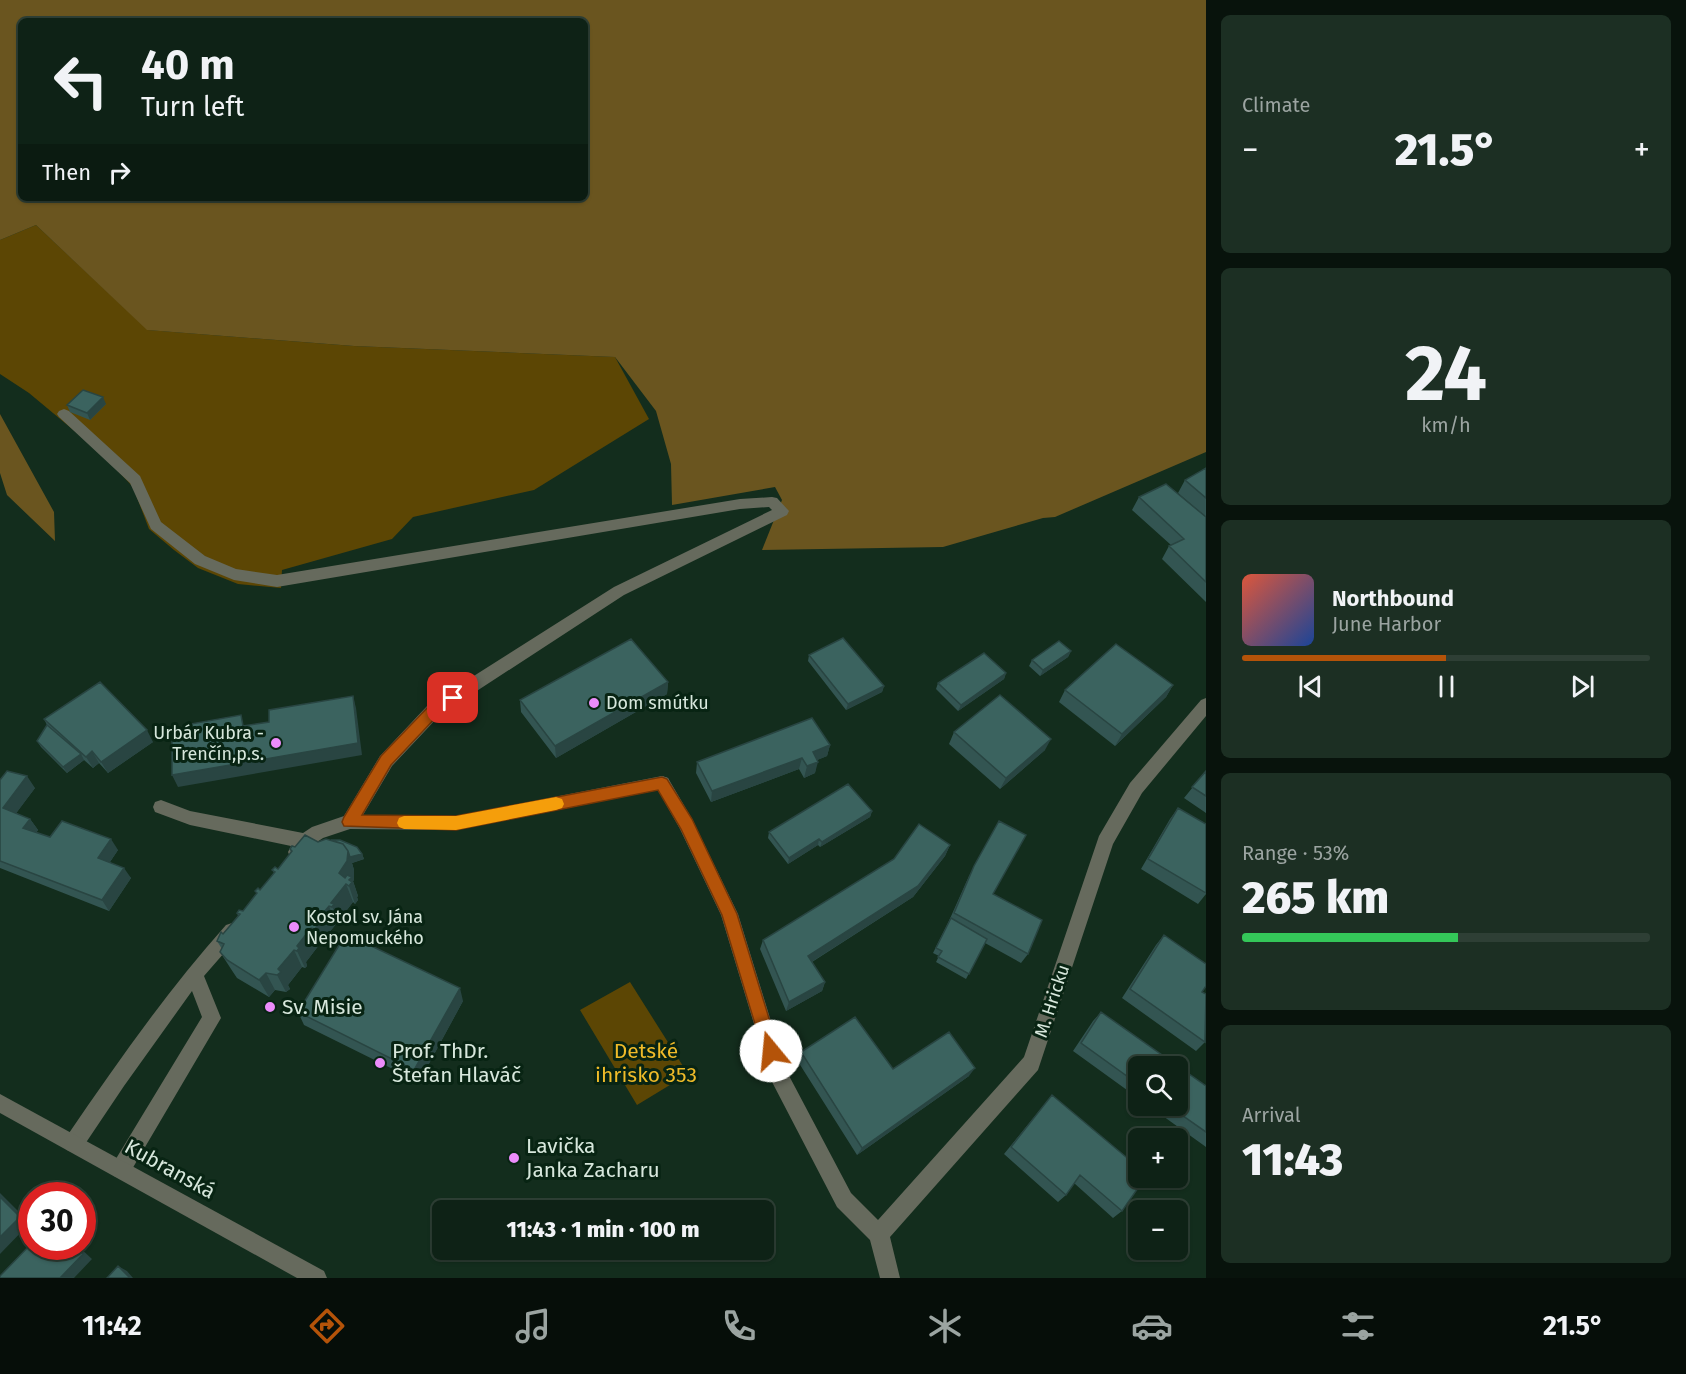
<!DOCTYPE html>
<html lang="en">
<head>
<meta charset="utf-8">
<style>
  body { margin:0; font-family:"Fira Sans",sans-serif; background:#1c2f23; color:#f1f3f6; height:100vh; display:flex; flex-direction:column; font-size:22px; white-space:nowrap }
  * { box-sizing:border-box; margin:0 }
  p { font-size:20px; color:#9ba4a1 }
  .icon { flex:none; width:33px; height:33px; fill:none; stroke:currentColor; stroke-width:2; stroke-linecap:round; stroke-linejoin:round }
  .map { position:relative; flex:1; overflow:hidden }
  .panel { display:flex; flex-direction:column; gap:15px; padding:15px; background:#08130c; width:480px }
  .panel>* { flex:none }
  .top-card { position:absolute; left:18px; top:18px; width:570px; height:183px; border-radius:9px; box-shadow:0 2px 4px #0004,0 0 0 2px #2e3f35; background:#0e2216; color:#f1f3f6; overflow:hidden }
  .fabs { position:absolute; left:1128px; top:1056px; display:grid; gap:12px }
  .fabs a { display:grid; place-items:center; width:60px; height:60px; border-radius:9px; background:#0e2216; box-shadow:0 2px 4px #0004,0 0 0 2px #2e3f35; font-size:30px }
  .speed { position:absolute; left:18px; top:1182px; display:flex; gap:12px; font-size:30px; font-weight:700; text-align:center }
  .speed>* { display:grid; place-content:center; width:78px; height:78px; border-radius:50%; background:#0e2216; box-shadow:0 2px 4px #0004,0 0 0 2px #2e3f35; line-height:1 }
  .speed .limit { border:9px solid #d22; background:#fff; color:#111 }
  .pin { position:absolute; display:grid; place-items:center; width:51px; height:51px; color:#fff; margin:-26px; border-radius:12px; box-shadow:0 3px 9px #0006 }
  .me { position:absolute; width:66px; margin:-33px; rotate:343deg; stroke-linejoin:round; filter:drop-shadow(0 0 4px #0008) }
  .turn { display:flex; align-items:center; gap:21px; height:126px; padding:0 24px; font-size:27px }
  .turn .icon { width:78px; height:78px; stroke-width:2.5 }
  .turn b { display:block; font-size:42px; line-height:51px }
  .then { display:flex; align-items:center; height:57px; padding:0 24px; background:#0003; gap:12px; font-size:22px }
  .big { font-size:45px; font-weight:800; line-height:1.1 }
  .panel .card { flex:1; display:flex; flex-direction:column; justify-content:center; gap:9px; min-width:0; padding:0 21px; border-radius:9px; background:#1c2f23 }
  .panel .dial { align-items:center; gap:0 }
  .dial b { font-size:78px; line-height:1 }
  .song { display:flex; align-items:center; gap:18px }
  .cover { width:72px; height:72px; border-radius:9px; background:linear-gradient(135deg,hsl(10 70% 55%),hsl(220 70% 35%)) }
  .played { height:6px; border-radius:3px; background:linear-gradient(90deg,#b45309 50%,#2e3f35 50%) }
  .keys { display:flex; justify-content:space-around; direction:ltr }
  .heat { display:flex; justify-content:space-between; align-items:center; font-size:33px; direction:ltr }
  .charge { height:9px; border-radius:4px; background:linear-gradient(90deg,#34c759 53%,#2e3f35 0) }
  .trip { position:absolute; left:432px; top:1200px; width:342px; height:60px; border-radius:9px; background:#0e2216; box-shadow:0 2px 4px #0004,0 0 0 2px #2e3f35; font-weight:800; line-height:60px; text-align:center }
  .menu { display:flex; height:96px; justify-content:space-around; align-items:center; background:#060e09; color:#9ba4a1 }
  .menu .icon { width:42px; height:42px }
  .menu .active { color:#b45309 }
  .menu b { font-size:27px; color:#f1f3f6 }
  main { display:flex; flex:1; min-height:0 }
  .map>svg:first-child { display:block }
  .green { fill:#5c4604 }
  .forest { fill:#6a551f; fill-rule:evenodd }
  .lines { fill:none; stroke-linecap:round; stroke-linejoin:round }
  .service { fill:#666a5d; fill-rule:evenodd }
  .minor { fill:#666a5d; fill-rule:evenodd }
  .tertiary { fill:#666a5d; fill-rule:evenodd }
  .wall { fill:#335552 }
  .shaded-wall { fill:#294542 }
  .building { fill:#3b635f; stroke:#294542; stroke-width:1.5 }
  .route { fill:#b45309; stroke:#753606; stroke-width:1.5 }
  .slow { fill:#f59e0b }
  .poi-dot { fill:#ec8cfb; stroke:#082413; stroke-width:2 }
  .labels { text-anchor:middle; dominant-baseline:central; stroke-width:6; stroke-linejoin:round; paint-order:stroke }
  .poi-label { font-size:18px; fill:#d7e7dc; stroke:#082413; text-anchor:start }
  .street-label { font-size:18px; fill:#d7e7dc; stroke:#082413 }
  .near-poi-label { font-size:21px; fill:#d7e7dc; stroke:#082413; text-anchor:start }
  .near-park-label { font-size:21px; fill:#efbb29; stroke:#082413 }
  .near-street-label { font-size:21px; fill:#d7e7dc; stroke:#082413 }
</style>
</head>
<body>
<main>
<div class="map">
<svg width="1206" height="1278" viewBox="0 0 1206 1278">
  <rect width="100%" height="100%" fill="#132d1d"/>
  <path class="green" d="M36 225 148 330 354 346 615 357 649 419 534 490 413 517 392 539 282 570 281 588 238 584 198 568 174 550 149 529 133 487 101 453 29 393 0 374V240Z
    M630 982 688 1074 637 1105 580 1010Z"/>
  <path class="forest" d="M0 0H1206V452L1055 517 1043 518 943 547 762 550 782 500 775 487 672 505 671 464 656 411 615 357 354 346 147 330 36 225 0 240ZM21 21H585V198H21Z
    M0 414 54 512 55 541 7 495 0 473Z"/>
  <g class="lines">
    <path class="service" d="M64 409 69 411 140 476 161 522 205 556 236 569 277 575 740 499 772 497 777 498 789 511 787 515 624 595 440 715 392 766 363 815 456 816 662 776 668 778 670 783 668 788 456 830 350 829 323 838 311 846 302 857 296 860 290 857 288 852 291 846 190 825 155 812 153 807 155 802 161 800 190 811 303 833 312 827 344 816 380 756 428 705 614 587 772 510 769 507 740 509 277 587 234 580 195 564 151 529 130 483 59 417 57 414 59 411Z
      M232 923 238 925 241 931 238 937 204 976 221 1018 128 1176 121 1179 114 1176 111 1169 114 1162 202 1017 192 991 124 1086 81 1150 74 1153 67 1150 64 1143 67 1136C117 1063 167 991 226 925Z"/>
    <path class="minor" d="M1206 698V716L1142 793 1113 844 1038 1070 890 1237 900 1278H880L870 1240 837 1207 771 1080 721 915 680 829 654 783 656 778 662 776 668 778 692 819 738 914 786 1070 851 1193 878 1220 1024 1057 1099 836 1130 783 1201 700Z"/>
    <path class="tertiary" d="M0 1094 324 1271 327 1278H297L0 1113Z"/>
  </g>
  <path class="wall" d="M106 404 90 420 70 412 67 405Z
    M1206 468V517L1178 493 1185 480Z
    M1139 497 1206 517V602L1162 559 1169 546 1171 545 1132 510Z
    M1071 651 1068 657 1040 676 1029 666 1032 660Z
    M809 655 884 686 882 692 846 710 808 661Z
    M1006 673 1004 679 958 711 936 689 938 683Z
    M668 682 667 694 556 758 521 712 520 700Z
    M1173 685 1166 697 1115 746 1059 702 1065 690Z
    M44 719 153 742 108 773 99 763 93 768 84 760 67 773 41 747 37 741 47 725Z
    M954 732 1045 750 1000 789 949 744Z
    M830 745 827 756 817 760 815 773 804 778 799 769 711 802 696 773 697 762Z
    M1206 771V813L1184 798Z
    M0 780 35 788 16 813 30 819 38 830 36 833 50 837 118 850 110 862 131 878 109 911 0 868Z
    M1178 808 1206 824V894L1198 904 1141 869 1170 819Z
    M872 811 870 817 820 847 818 845 788 864 768 838 769 832Z
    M999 821 993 894 1028 954 1021 963 985 943 966 979 936 962 939 956 933 953 948 923 969 876Z
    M318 842 362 854 364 859 352 863 354 870V880L353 881 358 896 357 897 358 900 355 904 353 902 340 919 341 922 339 925 336 924 323 940 324 944 323 947 319 945 306 962 307 966 305 968 302 967 288 985 290 989 286 992 275 990 269 997 237 978 231 969 220 952 222 949 217 941 238 916 237 913 243 911 257 894 255 891 260 890 274 873 272 870 278 869 291 853 290 849Z
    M950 845 945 856 913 897 812 962 825 982 822 991 786 1011 760 949 763 940Z
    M1164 935 1202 992 1205 1042 1196 1051 1122 998 1156 945Z
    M463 1001 419 1082 304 1025 298 1012Z
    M1101 1012 1206 1086V1147L1149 1106H1178L1138 1066V1098L1073 1051 1093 1021Z
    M801 1052 893 1069 969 1076 857 1155 797 1060Z
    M1052 1095 1122 1211 1113 1218 1074 1183 1066 1195 1058 1202 1004 1154Z"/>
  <path class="shaded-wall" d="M103 397 106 404 90 420 87 413Z
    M1071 651 1068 657 1040 676 1043 670Z
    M1006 673 1004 679 958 711 961 705Z
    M668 682 667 694 556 758 555 746Z
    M1173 685 1166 697 1115 746 1122 734Z
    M884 686 882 692 846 710 848 704Z
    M353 696 356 708 362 755 178 787 172 775Z
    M147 730 153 742 108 773 101 762Z
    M1051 739 1045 750 1000 789 1006 778Z
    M830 745 827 756 810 763 813 752Z
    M92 751 99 763 93 768 86 757Z
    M81 754 84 760 67 773 63 767Z
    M802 758 799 769 711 802 712 791Z
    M818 762 815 773 804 778 807 766Z
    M27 776 35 788 12 819 3 808Z
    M872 811 870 817 820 847 822 842Z
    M30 819 38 830 31 839 23 828Z
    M111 839 118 850 105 869 98 858Z
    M819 839 818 845 788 864 789 858Z
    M950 845 945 856 913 897 805 966 808 956Z
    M348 851 362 854 364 859 352 863 354 870V880L353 881 358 896 357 897 358 900 355 904 349 886 346 884 353 902 340 919 341 922 339 925 331 903 339 873Z
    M124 868 131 878 109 911 102 900Z
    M329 906 336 924 323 940 324 944 323 947 315 929 314 924Z
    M311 928 319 945 306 962 307 966 305 968 297 951V946Z
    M294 950 302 967 288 985 290 989 286 992 277 975 278 969Z
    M266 973 275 990 269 997 259 980Z
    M825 982 822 991 786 1011 789 1002Z
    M460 988 463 1001 419 1082 414 1070Z
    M975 1068 969 1076 857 1155 862 1148Z
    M0 1193 30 1223 0 1254Z
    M75 1246H78L92 1259 74 1278H60Z
    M118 1266 127 1271 133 1278H130Z"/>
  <path class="building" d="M83 390 103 397 87 413 67 405Z
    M1206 468V498L1185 480Z
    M1166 484 1206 517V582L1169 546 1184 539 1139 497Z
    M843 638 884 686 848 704 809 655Z
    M631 639 668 682 555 746 520 700Z
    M1059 641 1071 651 1043 670 1032 660Z
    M1116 644 1173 685 1122 734 1065 690Z
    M984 653 1006 673 961 705 938 683Z
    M100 682 147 730 101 762 92 751 86 757 44 719Z
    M1000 695 1051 739 1006 778 954 732Z
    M353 696 358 743 172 775V738L186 736 185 725 241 715 243 726 269 722V710Z
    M812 718 830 745 813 752 818 762 807 766 802 758 712 791 697 762Z
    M47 725 81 754 63 767 37 741Z
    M7 771 27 776 3 808 30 819 23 828 50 837 62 821 111 839 98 858 124 868 102 900 0 861V780Z
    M1206 771V796L1192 787Z
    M848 784 872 811 822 842 819 839 789 858 769 832Z
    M1178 808 1206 824V893L1148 859Z
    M999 821 1026 835 993 894 1042 920 1028 954 954 913 974 866Z
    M919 824 950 845 918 886 808 956 825 982 789 1002 763 940 894 859Z
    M305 835 318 842 326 839 343 844 348 851 347 861 339 873 345 878 347 875 352 877 349 880 352 882 349 886 346 884 331 903 334 904 332 907 329 906 314 924 317 926 315 929 311 928 297 946 299 948 297 951 294 950 278 969 281 972 277 975 266 973 259 980 227 960 220 952 224 944 217 941 221 932 223 934 240 914 237 913 239 910 243 911 257 893 255 891 258 888 260 890 275 872 272 870 275 867 278 869 292 851 290 849 292 846 295 847Z
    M331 840H340L357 847 362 854 350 857 348 851 343 844Z
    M951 918 987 939 969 974 938 957 942 951 936 948Z
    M346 934 460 988 414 1070 298 1012Z
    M1164 935 1206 964V986L1202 992 1206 994 1205 1042 1130 989Z
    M1101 1012 1206 1086V1132L1169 1106H1178V1066H1138V1084L1081 1043Z
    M855 1017 893 1069 949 1032 975 1068 862 1148 801 1052Z
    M1052 1095 1138 1167V1178H1145L1122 1211 1080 1175 1066 1195 1011 1147Z
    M0 1197 20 1217 0 1237Z
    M32 1243V1246H75L83 1254 60 1278H0V1276Z
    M118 1266 130 1278H107Z"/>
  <path class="route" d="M453 692 458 694 460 698 458 702 439 714 391 765 362 815 456 816 662 777 667 779 692 819 737 914 779 1051 777 1057 771 1059 765 1057 722 915 681 829 658 790 456 830 344 826 342 822 344 817 381 756 429 706Z"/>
  <path class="slow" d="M556 797 562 799 564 804 562 808 556 810 456 830 404 829 399 827 397 823 399 818 404 816H456Z"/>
  <g class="poi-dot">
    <circle cx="594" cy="703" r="6"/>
    <circle cx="276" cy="743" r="6"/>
    <circle cx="294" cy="927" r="6"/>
    <circle cx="270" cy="1007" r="6"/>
    <circle cx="380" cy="1063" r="6"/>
    <circle cx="514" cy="1158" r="6"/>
  </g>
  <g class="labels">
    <g class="poi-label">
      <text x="606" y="703">Dom smútku</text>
      <text x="264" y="733" text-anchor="end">Urbár Kubra -<tspan x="264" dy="21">Trenčín,p.s.</tspan></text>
      <text x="306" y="917">Kostol sv. Jána<tspan x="306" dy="21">Nepomuckého</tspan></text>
    </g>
    <g class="street-label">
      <text transform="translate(1052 1001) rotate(-72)">M. Hricku</text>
    </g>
    <g class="near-poi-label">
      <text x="282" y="1007">Sv. Misie</text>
      <text x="392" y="1051">Prof. ThDr.<tspan x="392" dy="24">Štefan Hlaváč</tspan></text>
      <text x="526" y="1146">Lavička<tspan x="526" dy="24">Janka Zacharu</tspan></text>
    </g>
    <g class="near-park-label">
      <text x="646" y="1051">Detské<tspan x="646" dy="24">ihrisko 353</tspan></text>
    </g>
    <g class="near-street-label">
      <text transform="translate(170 1169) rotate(29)">Kubranská</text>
    </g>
  </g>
</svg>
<div class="fabs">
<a><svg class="icon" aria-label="search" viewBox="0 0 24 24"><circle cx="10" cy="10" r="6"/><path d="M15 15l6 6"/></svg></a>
<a>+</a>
<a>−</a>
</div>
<div class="speed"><div class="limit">30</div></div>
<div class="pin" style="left:453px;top:698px;background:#d93025"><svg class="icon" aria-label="arrive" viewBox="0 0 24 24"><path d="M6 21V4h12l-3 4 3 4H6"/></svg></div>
<svg class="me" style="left:771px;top:1051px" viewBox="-20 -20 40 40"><circle r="19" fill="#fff"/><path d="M0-13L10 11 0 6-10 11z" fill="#b45309"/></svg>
<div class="trip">11:43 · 1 min · 100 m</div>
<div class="top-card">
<div class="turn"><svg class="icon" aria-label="left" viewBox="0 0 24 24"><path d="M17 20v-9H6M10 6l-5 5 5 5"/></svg><div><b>40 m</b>Turn left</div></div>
<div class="then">Then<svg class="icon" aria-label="right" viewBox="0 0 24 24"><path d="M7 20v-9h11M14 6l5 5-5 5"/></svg></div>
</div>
</div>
<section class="panel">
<div class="card"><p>Climate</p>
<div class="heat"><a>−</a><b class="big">21.5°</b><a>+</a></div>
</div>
<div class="card dial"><b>24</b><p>km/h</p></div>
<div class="card">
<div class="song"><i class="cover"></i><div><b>Northbound</b><p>June Harbor</p></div></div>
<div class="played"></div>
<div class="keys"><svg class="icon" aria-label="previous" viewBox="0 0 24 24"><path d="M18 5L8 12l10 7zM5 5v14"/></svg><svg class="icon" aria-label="pause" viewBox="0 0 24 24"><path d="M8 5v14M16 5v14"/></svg><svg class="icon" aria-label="next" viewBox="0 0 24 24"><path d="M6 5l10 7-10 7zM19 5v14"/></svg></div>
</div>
<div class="card"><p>Range · 53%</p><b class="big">265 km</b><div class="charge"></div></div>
<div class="card"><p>Arrival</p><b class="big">11:43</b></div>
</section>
</main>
<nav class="menu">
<b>11:42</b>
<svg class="icon active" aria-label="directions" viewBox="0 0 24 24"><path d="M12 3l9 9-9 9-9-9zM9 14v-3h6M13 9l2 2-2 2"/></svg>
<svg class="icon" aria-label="music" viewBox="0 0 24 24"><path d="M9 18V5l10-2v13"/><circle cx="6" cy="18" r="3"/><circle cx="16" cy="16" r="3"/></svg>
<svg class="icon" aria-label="phone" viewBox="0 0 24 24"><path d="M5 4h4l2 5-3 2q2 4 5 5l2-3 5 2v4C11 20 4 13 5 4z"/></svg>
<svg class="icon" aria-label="climate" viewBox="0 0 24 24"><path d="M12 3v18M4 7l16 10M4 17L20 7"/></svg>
<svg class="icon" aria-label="car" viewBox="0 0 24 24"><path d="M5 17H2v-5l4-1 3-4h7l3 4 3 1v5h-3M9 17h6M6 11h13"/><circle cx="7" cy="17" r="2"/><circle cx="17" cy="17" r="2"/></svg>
<svg class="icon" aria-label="filters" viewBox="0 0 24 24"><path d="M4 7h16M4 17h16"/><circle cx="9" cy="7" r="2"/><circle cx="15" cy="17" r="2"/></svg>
<b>21.5°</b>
</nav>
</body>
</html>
